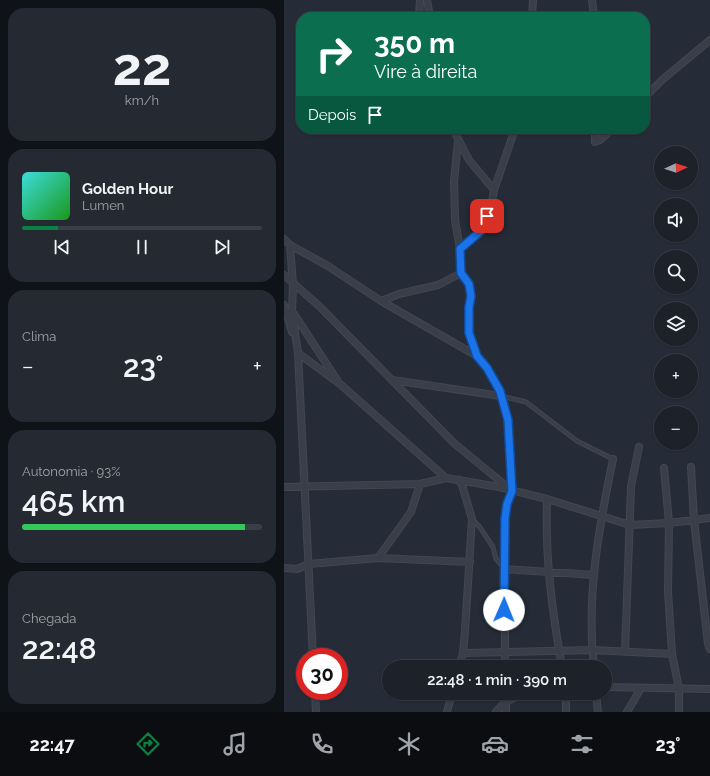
<!DOCTYPE html>
<html lang="pt">
<head>
<meta charset="utf-8">
<style>
  body { margin:0; font-family:Raleway,sans-serif; background:#252932; color:#f1f3f6; height:100vh; display:flex; flex-direction:column; font-size:15px; white-space:nowrap }
  * { box-sizing:border-box; margin:0 }
  p { font-size:13px; color:#a0a3a8 }
  .icon { flex:none; width:22px; height:22px; fill:none; stroke:currentColor; stroke-width:2; stroke-linecap:round; stroke-linejoin:round }
  .map { position:relative; flex:1; overflow:hidden }
  .sheet { display:flex; flex-direction:column; gap:8px; padding:8px; background:#0f1217; width:284px }
  .sheet>* { flex:none }
  .hud { position:absolute; left:12px; top:12px; width:354px; height:122px; border-radius:16px; box-shadow:0 1px 3px #0004,0 0 0 1px #3a3e47; background:#0b6e4f; color:#fff; overflow:hidden }
  .needle { width:26px; rotate:87deg }
  .fabs { position:absolute; left:370px; top:146px; display:grid; gap:8px }
  .fabs a { display:grid; place-items:center; width:44px; height:44px; border-radius:50%; background:#1c212a; box-shadow:0 1px 3px #0004,0 0 0 1px #3a3e47; font-size:20px }
  .speed { position:absolute; left:12px; top:648px; display:flex; gap:8px; font-size:20px; font-weight:700; text-align:center }
  .speed>* { display:grid; place-content:center; width:52px; height:52px; border-radius:50%; background:#1c212a; box-shadow:0 1px 3px #0004,0 0 0 1px #3a3e47; line-height:1 }
  .speed .limit { border:6px solid #d22; background:#fff; color:#111 }
  .pin { position:absolute; display:grid; place-items:center; width:34px; height:34px; color:#fff; margin:-17px; border-radius:8px; box-shadow:0 2px 6px #0006 }
  .me { position:absolute; width:44px; margin:-22px; rotate:1deg; stroke-linejoin:round; filter:drop-shadow(0 0 3px #0008) }
  .turn { display:flex; align-items:center; gap:14px; height:84px; padding:0 12px; font-size:18px }
  .turn .icon { width:52px; height:52px; stroke-width:2.5 }
  .turn b { display:block; font-size:28px; line-height:34px }
  .then { display:flex; align-items:center; height:38px; padding:0 12px; background:#0003; gap:8px; font-size:15px }
  .big { font-size:30px; font-weight:600; line-height:1.1 }
  .sheet .widget { flex:1; display:flex; flex-direction:column; justify-content:center; gap:6px; min-width:0; padding:0 14px; border-radius:16px; background:#252932 }
  .sheet .dial { align-items:center; gap:0 }
  .dial b { font-size:52px; line-height:1 }
  .song { display:flex; align-items:center; gap:12px }
  .cover { width:48px; height:48px; border-radius:6px; background:linear-gradient(135deg,hsl(180 70% 55%),hsl(120 70% 35%)) }
  .played { height:4px; border-radius:2px; background:linear-gradient(90deg,#0b8043 15%,#3a3e47 15%) }
  .keys { display:flex; justify-content:space-around; direction:ltr }
  .heat { display:flex; justify-content:space-between; align-items:center; font-size:22px; direction:ltr }
  .charge { height:6px; border-radius:3px; background:linear-gradient(90deg,#34c759 93%,#3a3e47 0) }
  .trip { position:absolute; left:98px; top:660px; width:230px; height:40px; border-radius:20px; background:#1c212a; box-shadow:0 1px 3px #0004,0 0 0 1px #3a3e47; font-weight:600; line-height:40px; text-align:center }
  .dock { display:flex; height:64px; justify-content:space-around; align-items:center; background:#0b0d11; color:#a0a3a8 }
  .dock .icon { width:28px; height:28px }
  .dock .selected { color:#0b8043 }
  .dock b { font-size:18px; color:#f1f3f6 }
  main { display:flex; flex:1; min-height:0 }
  .map>svg:first-child { display:block }
  .lines { fill:none; stroke-linecap:round; stroke-linejoin:round }
  .service-casing { stroke:#424752; stroke-width:5 }
  .minor-casing { stroke:#424752; stroke-width:8 }
  .service { stroke:#393e49; stroke-width:3 }
  .minor { stroke:#393e49; stroke-width:6 }
  .route-casing { stroke:#114b97; stroke-width:10 }
  .route { stroke:#1a73e8; stroke-width:7 }
</style>
</head>
<body>
<main>
<section class="sheet">
<div class="widget dial"><b>22</b><p>km/h</p></div>
<div class="widget">
<div class="song"><i class="cover"></i><div><b>Golden Hour</b><p>Lumen</p></div></div>
<div class="played"></div>
<div class="keys"><svg class="icon" aria-label="previous" viewBox="0 0 24 24"><path d="M18 5L8 12l10 7zM5 5v14"/></svg><svg class="icon" aria-label="pause" viewBox="0 0 24 24"><path d="M8 5v14M16 5v14"/></svg><svg class="icon" aria-label="next" viewBox="0 0 24 24"><path d="M6 5l10 7-10 7zM19 5v14"/></svg></div>
</div>
<div class="widget"><p>Clima</p>
<div class="heat"><a>−</a><b class="big">23°</b><a>+</a></div>
</div>
<div class="widget"><p>Autonomia · 93%</p><b class="big">465 km</b><div class="charge"></div></div>
<div class="widget"><p>Chegada</p><b class="big">22:48</b></div>
</section>
<div class="map">
<svg width="426" height="712" viewBox="0 0 426 712">
  <rect width="100%" height="100%" fill="#252c38"/>
  <g class="lines">
    <g class="service-casing">
      <path id="service" d="M217 396 242 402 293 441 329 459
        M189 520 195 526 209 547 212 559 220 568"/>
    </g>
    <g class="minor-casing">
      <path id="minor" d="M143 0 146 17
        M308 0 310 17
        M135 17 136 0
        M248 17 249 0
        M361 97 378 80 426 40
        M169 129 185 160 210 190
        M311 129V142L316 140 328 129
        M174 141 170 181 171 220 176 249
        M0 239 6 245 44 266 97 301 115 294 154 285 177 273 176 249 198 230 208 202 210 190 231 129
        M6 245 9 284 8 312 14 353 29 657
        M177 273 185 284 187 296 185 307V333L193 356
        M0 275 35 306 171 444 227 490
        M97 301 193 356 203 368 216 391 224 420 228 491 223 504 221 518V667
        M0 305 8 332
        M10 314 53 380
        M14 351V353L56 384 162 478
        M108 380 217 396
        M407 467 410 520 424 644 426 649
        M380 468 385 523 384 591 388 654 395 689V712
        M0 487 136 484 162 478 215 487 263 499 346 525 385 523 426 518
        M263 499C261 557 268 611 278 667
        M94 558 127 512 136 484
        M0 568 13 569 25 564 94 558 186 562
        M221 569 310 575
        M341 652 347 486 355 447
        M179 653 308 650 388 654
        M175 667 179 653 181 631 188 519 178 485 175 480
        M310 667C302 597 315 527 329 459
        M321 687 426 689
        M31 691 32 712
        M312 693 314 712
        M163 712 168 693
        M212 712 222 701 244 693
        M222 712V693
        M282 712V693
        M343 712 357 688"/>
    </g>
    <use href="#service" class="service"/>
    <use href="#minor" class="minor"/>
  </g>
  <g class="lines">
    <g class="route-casing">
      <path id="route" d="M203 216 198 230 176 249 177 273 185 284 187 296 185 307V333L193 356 203 368 216 391 224 420 228 491 223 504 221 518 220 610"/>
    </g>
    <use href="#route" class="route"/>
  </g>
</svg>
<div class="fabs">
<a><svg class="needle" viewBox="-14 -14 28 28"><path d="M0-13l5 13h-10z" fill="#e53935"/><path d="M0 13l5-13h-10z" fill="#a0a3a8"/></svg></a>
<a><svg class="icon" aria-label="sound" viewBox="0 0 24 24"><path d="M4 9h4l5-4v14l-5-4H4zM17 9q2 3 0 6"/></svg></a>
<a><svg class="icon" aria-label="search" viewBox="0 0 24 24"><circle cx="10" cy="10" r="6"/><path d="M15 15l6 6"/></svg></a>
<a><svg class="icon" aria-label="layers" viewBox="0 0 24 24"><path d="M12 4l9 5-9 5-9-5zM3 14l9 5 9-5"/></svg></a>
<a>+</a>
<a>−</a>
</div>
<div class="speed"><div class="limit">30</div></div>
<div class="pin" style="left:203px;top:216px;background:#d93025"><svg class="icon" aria-label="arrive" viewBox="0 0 24 24"><path d="M6 21V4h12l-3 4 3 4H6"/></svg></div>
<svg class="me" style="left:220px;top:610px" viewBox="-20 -20 40 40"><circle r="19" fill="#fff"/><path d="M0-13L10 11 0 6-10 11z" fill="#1a73e8"/></svg>
<div class="trip">22:48 · 1 min · 390 m</div>
<div class="hud">
<div class="turn"><svg class="icon" aria-label="right" viewBox="0 0 24 24"><path d="M7 20v-9h11M14 6l5 5-5 5"/></svg><div><b>350 m</b>Vire à direita</div></div>
<div class="then">Depois<svg class="icon" aria-label="arrive" viewBox="0 0 24 24"><path d="M6 21V4h12l-3 4 3 4H6"/></svg></div>
</div>
</div>
</main>
<nav class="dock">
<b>22:47</b>
<svg class="icon selected" aria-label="directions" viewBox="0 0 24 24"><path d="M12 3l9 9-9 9-9-9zM9 14v-3h6M13 9l2 2-2 2"/></svg>
<svg class="icon" aria-label="music" viewBox="0 0 24 24"><path d="M9 18V5l10-2v13"/><circle cx="6" cy="18" r="3"/><circle cx="16" cy="16" r="3"/></svg>
<svg class="icon" aria-label="phone" viewBox="0 0 24 24"><path d="M5 4h4l2 5-3 2q2 4 5 5l2-3 5 2v4C11 20 4 13 5 4z"/></svg>
<svg class="icon" aria-label="climate" viewBox="0 0 24 24"><path d="M12 3v18M4 7l16 10M4 17L20 7"/></svg>
<svg class="icon" aria-label="car" viewBox="0 0 24 24"><path d="M5 17H2v-5l4-1 3-4h7l3 4 3 1v5h-3M9 17h6M6 11h13"/><circle cx="7" cy="17" r="2"/><circle cx="17" cy="17" r="2"/></svg>
<svg class="icon" aria-label="filters" viewBox="0 0 24 24"><path d="M4 7h16M4 17h16"/><circle cx="9" cy="7" r="2"/><circle cx="15" cy="17" r="2"/></svg>
<b>23°</b>
</nav>
</body>
</html>
